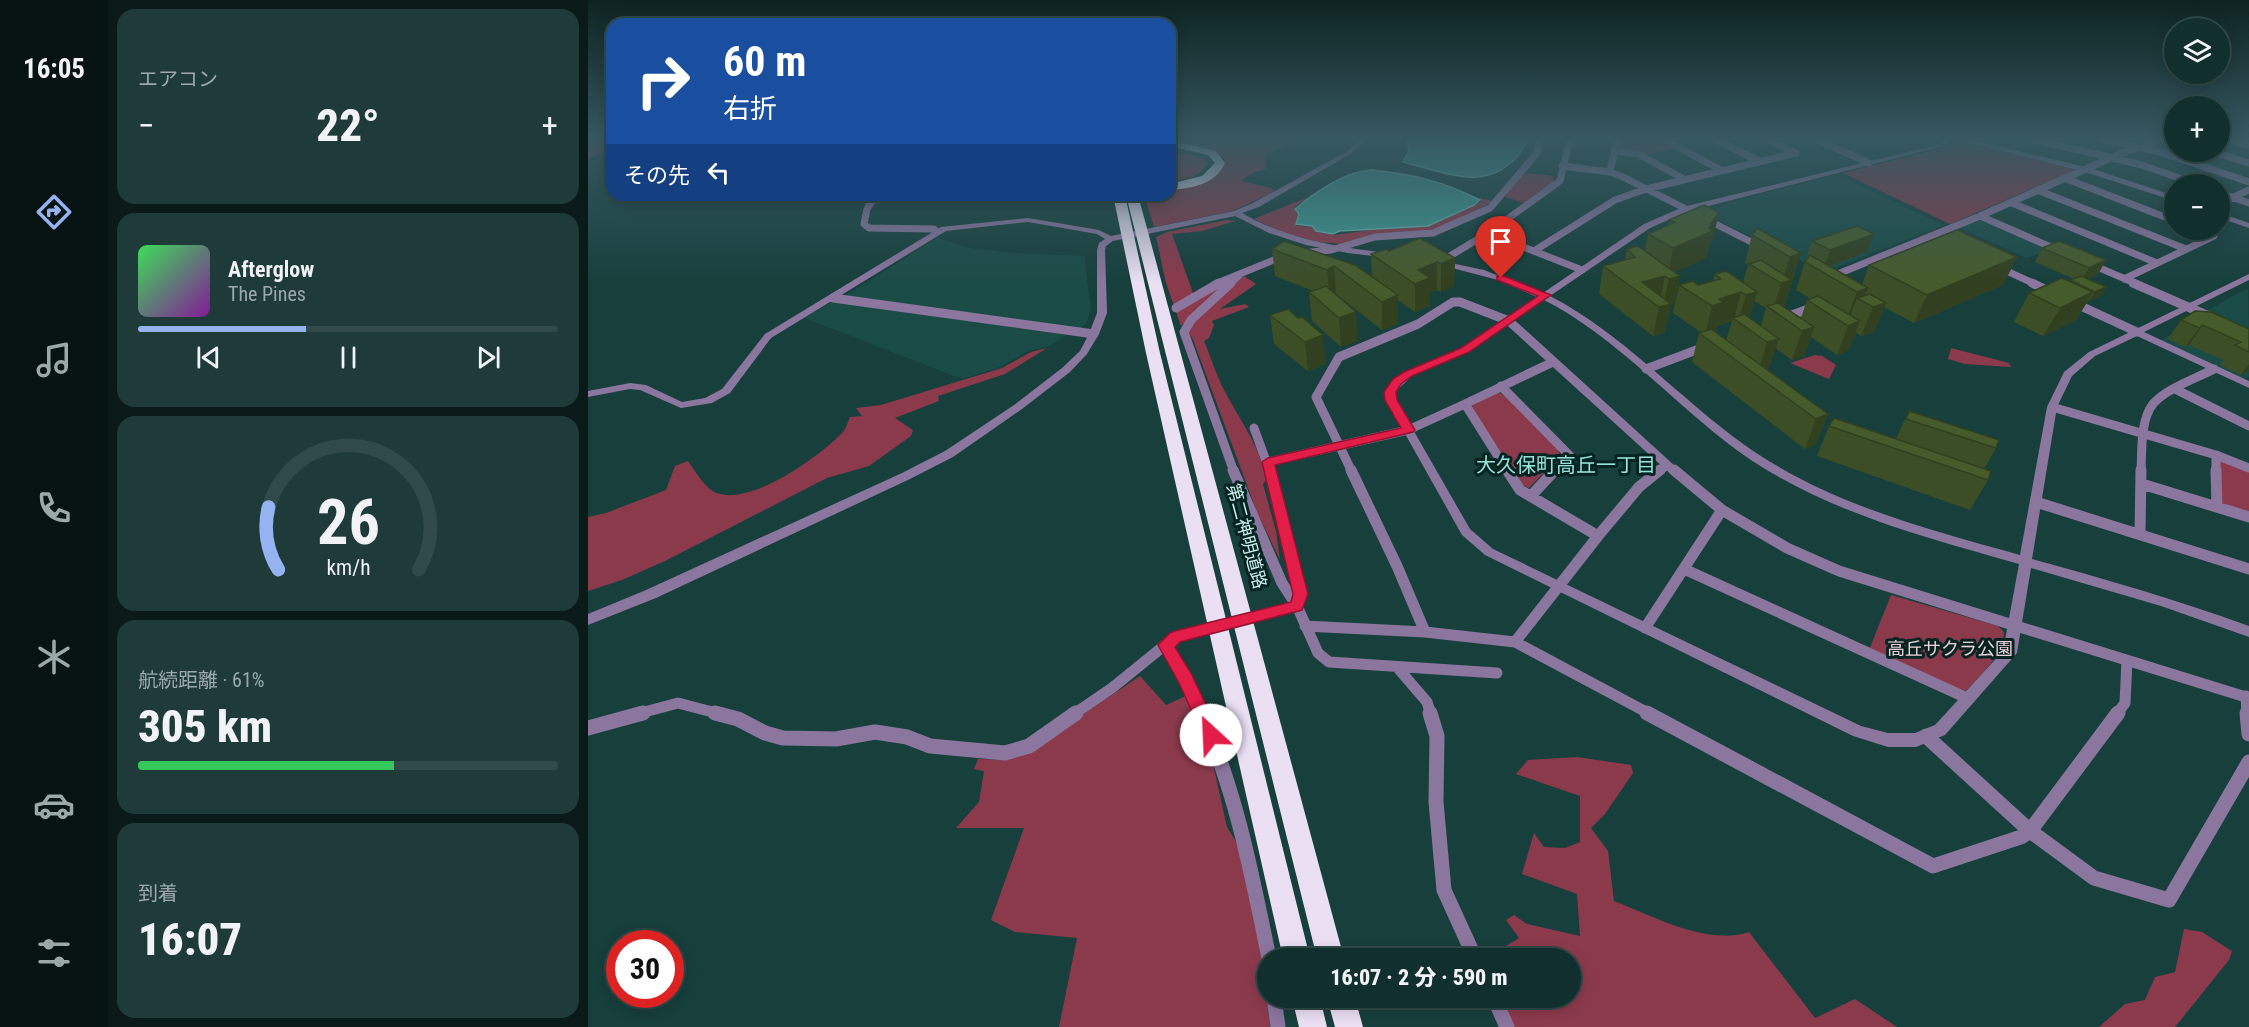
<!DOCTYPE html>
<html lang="ja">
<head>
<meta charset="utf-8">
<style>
  body { margin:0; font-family:"Roboto Condensed","Noto Sans JP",sans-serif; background:#1e3b39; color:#f1f3f6; height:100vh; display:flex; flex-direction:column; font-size:22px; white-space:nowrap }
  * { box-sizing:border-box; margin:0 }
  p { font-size:20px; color:#9ca9aa }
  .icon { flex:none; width:33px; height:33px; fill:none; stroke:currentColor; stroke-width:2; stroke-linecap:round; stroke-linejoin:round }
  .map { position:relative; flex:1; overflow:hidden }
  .details { display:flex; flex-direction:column; gap:9px; padding:9px; background:#091a19; width:480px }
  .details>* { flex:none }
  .top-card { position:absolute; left:18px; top:18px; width:570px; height:183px; border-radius:18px; box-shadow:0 3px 15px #0003,0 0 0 2px #304a49; background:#1a4fa0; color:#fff; overflow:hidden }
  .buttons { position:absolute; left:1576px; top:18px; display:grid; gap:12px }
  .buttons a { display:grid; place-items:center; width:66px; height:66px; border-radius:50%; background:#112f2d; box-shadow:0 3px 15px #0003,0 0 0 2px #304a49; font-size:30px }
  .speed { position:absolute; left:18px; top:930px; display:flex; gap:12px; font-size:30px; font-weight:700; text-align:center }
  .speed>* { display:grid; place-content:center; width:78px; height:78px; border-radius:50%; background:#112f2d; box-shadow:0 3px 15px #0003,0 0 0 2px #304a49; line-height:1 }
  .speed .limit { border:9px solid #d22; background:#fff; color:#111 }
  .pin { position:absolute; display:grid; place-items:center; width:51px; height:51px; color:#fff; margin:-62px -26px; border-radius:50% 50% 50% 0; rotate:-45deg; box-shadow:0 0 6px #0007 }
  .pin .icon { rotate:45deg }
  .me { position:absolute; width:66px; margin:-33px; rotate:335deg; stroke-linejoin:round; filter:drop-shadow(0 0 4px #0008) }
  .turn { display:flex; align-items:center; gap:21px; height:126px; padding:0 18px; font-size:27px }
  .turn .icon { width:78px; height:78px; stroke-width:2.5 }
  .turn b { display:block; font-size:42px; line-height:51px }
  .then { display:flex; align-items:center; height:57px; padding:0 18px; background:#0003; gap:12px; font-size:22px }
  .big { font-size:45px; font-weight:800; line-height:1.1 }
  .details .tile { flex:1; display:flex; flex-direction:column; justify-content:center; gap:9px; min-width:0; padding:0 21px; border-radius:18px; background:#1e3b39 }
  .details .dial { align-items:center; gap:0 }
  .dial svg { height:156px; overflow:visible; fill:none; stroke:#304a49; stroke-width:7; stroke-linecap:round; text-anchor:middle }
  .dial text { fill:#f1f3f6; stroke:none }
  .song { display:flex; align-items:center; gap:18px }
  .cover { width:72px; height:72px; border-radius:9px; background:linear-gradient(135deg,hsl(130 70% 55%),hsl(290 70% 35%)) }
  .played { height:6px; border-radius:3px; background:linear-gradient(90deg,#95b2f1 40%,#304a49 40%) }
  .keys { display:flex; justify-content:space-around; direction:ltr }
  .heat { display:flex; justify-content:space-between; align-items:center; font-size:33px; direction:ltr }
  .charge { height:9px; border-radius:4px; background:linear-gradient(90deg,#34c759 61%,#304a49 0) }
  .trip { position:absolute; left:669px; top:948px; width:324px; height:60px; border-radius:30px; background:#112f2d; box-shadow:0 3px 15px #0003,0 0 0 2px #304a49; font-weight:800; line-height:60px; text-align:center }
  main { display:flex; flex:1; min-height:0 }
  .menu { display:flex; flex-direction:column; width:108px; justify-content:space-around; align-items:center; background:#071312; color:#9ca9aa }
  .menu .icon { width:42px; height:42px }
  .menu .on { color:#95b2f1 }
  .menu b { font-size:27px; color:#f1f3f6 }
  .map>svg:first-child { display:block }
  .built { fill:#1b4b47 }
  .green { fill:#8b3a4c }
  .water { fill:#409993; stroke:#69b2ad; stroke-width:1.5 }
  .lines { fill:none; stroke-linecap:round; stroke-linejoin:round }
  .minor-far3 { stroke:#8b769d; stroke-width:7 }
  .minor-far2 { stroke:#8b769d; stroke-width:9 }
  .minor-far1 { stroke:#8b769d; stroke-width:11 }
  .minor { stroke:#8b769d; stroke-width:15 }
  .tertiary { fill:#8b769d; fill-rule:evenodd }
  .motorway { fill:#eadff3; fill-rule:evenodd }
  .wall { fill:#3c4e26; fill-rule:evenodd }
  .shaded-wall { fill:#31401f }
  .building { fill:#465b2c; stroke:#31401f; stroke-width:1.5 }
  .route { fill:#e11d48; stroke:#92132f; stroke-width:1.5 }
  .labels { text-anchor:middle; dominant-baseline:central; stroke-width:6; stroke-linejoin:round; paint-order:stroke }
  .street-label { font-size:18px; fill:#caeeea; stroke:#042422 }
  .park-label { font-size:18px; fill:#eed0d4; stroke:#042422 }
  .neighbourhood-label { font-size:20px; fill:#97e3dc; stroke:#042422 }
</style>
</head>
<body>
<main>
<nav class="menu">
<b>16:05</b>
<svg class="icon on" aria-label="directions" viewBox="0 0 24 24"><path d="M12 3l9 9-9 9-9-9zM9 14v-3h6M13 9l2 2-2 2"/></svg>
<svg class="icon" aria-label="music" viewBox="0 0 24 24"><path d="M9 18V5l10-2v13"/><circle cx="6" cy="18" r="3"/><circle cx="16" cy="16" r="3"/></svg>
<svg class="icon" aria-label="phone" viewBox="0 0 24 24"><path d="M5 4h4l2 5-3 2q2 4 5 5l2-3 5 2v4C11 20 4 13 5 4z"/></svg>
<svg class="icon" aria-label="climate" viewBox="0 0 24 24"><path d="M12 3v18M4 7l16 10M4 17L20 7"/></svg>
<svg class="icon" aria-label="car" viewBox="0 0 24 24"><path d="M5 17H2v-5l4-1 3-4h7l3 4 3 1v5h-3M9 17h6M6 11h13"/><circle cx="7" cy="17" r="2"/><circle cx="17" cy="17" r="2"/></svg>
<svg class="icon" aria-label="filters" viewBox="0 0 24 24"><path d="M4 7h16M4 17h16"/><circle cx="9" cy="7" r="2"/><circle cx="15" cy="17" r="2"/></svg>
</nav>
<section class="details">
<div class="tile"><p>エアコン</p>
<div class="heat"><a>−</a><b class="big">22°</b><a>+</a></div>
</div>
<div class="tile">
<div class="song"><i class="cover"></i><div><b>Afterglow</b><p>The Pines</p></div></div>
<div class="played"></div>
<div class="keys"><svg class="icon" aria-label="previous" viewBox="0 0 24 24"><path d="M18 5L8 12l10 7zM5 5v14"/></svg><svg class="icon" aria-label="pause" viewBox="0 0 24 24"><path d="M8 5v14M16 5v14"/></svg><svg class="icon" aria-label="next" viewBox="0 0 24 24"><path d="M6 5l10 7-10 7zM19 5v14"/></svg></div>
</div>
<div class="tile dial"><svg viewBox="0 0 100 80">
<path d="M14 69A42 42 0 1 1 86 69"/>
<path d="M14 69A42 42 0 0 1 9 37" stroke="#95b2f1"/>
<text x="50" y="56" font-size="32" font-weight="700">26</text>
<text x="50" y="72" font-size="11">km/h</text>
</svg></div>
<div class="tile"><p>航続距離 · 61%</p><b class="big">305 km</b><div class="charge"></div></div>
<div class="tile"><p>到着</p><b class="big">16:07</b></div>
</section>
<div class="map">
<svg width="1661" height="1027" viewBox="0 0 1661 1027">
  <rect width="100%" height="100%" fill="#173f3c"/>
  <path class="built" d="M1249 175 1356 225 1237 272 1113 212 1116 209Z
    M1390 221H1394L1461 250 1439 258 1371 228Z
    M349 238 382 248 424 253 496 256 503 308 498 324 492 329 257 296Z
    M1660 288 1661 330 1618 311Z
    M246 301 478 335 462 346 440 351 412 367 374 379 216 318Z
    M1606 322 1661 347V377L1657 379 1573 340Z"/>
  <path class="green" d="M0 139H24V147L0 159Z
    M582 139H705L695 144 697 146 678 154V169L666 172 653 181 683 188 686 192 644 211 566 227 556 195H582V189C603 184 630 183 638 160L622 149Z
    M1031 139H1071L1087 148 1058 155 1030 149Z
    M1370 142H1376L1488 170 1362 224 1255 173 1359 147Z
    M582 153H601L618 160 619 165C611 177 595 180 582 182Z
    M936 173 965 176 966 181 936 203 917 197 921 189Z
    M720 197 706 208 710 215 707 225 723 227 728 232 747 235 788 229 841 226 893 202 892 198 902 200V203L854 229 752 244 730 242 697 233 666 219Z
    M638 220 648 221 614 231 584 234 606 296 644 279 593 326 578 283 568 237 579 232Z
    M656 276 668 284 632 309 657 304 661 307 624 321 626 325 621 338 616 341C623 357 628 375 636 390 651 419 673 447 678 480L675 484 688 531 692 560 669 512 604 337 600 333 605 322Z
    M459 348 417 374 350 396 351 401 307 418 325 430 323 436 281 466 239 478 77 561 34 580 0 591V517L18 513 78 490 87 466 100 461C108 472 118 491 132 494 166 503 231 457 254 433 258 429 260 422 262 417L274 416 268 408 293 405 414 368 443 352Z
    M1363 348 1421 363 1423 367 1377 364 1360 359Z
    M1227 355 1234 356 1248 365 1241 379 1202 363Z
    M911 392 919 398 970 449 972 456 941 488 936 486 883 408 885 405Z
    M1630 459 1661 472V514L1633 505Z
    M1303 595 1410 626 1416 632C1415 656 1394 673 1378 691L1371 690 1281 650Z
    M552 676 578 705 600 695 617 728 639 827 653 850 672 943 682 1027H471L489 938 427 932 403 920 436 828H368L391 802 396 771 386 769 390 759 420 760 472 730Z
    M989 757 1043 765 1045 773 1017 814 1003 828 1020 851 1026 901C1065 916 1119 946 1161 932L1227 1018 1267 999 1309 1027H926L913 998H982V958H909L907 953 931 938 918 920 926 915 939 924 992 936 989 894 934 874 946 833 956 847 977 848 992 842V796L928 774 940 760Z
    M1596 929 1614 932 1644 951 1641 960 1587 1027H1511L1537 1004 1557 1000 1567 977 1587 972Z"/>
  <path class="water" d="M818 139H939C935 151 930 157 920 165 890 190 849 170 815 162L821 151Z
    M783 170C825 174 854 181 892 200L886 205 840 226 752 231 745 234 728 231 724 226 708 224 711 214 707 209C713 205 716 201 722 197 741 184 760 172 783 170Z"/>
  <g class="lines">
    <path class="minor-far3" d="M1075 139 1133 170
      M1127 139 1171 161
      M1178 139 1208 153
      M1228 139 1281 163
      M1444 139 1554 165 1608 184
      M1514 139 1572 152 1661 182
      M1639 139 1661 145
      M1026 151 1050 154 1096 179
      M1626 152 1661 163
      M974 166 1022 172 1035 177 1175 248
      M1022 172 1029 139
      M1479 179 1587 221
      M1452 191 1598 249
      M1632 193 1661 203
      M288 195 279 209 276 224 281 228 346 229 349 232
      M1424 203 1569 263
      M1632 203 1661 190
      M1392 216 1472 251
      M900 233 994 270
      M946 251 1027 200 1058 189 1208 153
      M714 253 743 250 787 237 845 233 902 208 950 152V139
      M852 262 900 233 972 181 982 139
      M1500 263 1549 284
      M1408 266 1447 284
      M1240 278 1392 216 1534 153 1576 139
      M1536 279 1626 236 1610 230
      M627 284 698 255
      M642 284 654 273"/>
    <path class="minor-far2" d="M643 283 603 320 596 332 646 472
      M1444 283 1467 294
      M1545 283 1623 317
      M245 298 506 334
      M1484 302 1549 332
      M588 308 631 283
      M1193 319 1223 308
      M1058 369 1119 346
      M913 386 981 455 965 472
      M1589 390 1661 426
      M1464 407 1628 455 1661 468
      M666 428 682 472
      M1628 455V472
      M680 462 820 430 877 404
      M764 472 728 397 751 357 830 324 865 302H872L921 321 1087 472
      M920 472 877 404 965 362
      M1070 472 1079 465
      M1553 472C1554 452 1552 420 1565 404 1577 389 1609 378 1626 369"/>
    <path class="minor-far1" d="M645 470 694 583 709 606 730 653 741 662 909 673
      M682 470 713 594 709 606
      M763 470 809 566 837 632
      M919 470 932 490 1010 536 1051 487 1072 470
      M1086 470 1134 510 1199 548 1251 571 1661 698
      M1628 470 1629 507
      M1554 484 1661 517
      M943 496 967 470
      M1448 502 1661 569
      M1552 534 1553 470
      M1096 569 1381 699
      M717 626 837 632 927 642 1062 714
      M1057 628 1134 510
      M927 642 1010 536
      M578 645 598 680 614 714
      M809 667 839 702 843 714
      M1658 696 1659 714
      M49 714 90 703 132 714
      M486 714 524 688 587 637 709 606
      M1529 714 1537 703 1539 660"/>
    <path class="minor" d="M127 713 150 719 177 733 195 738 248 739 287 732 319 737 342 746 417 753 441 746 488 713
      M613 713C648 791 664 875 681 958
      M842 713 849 736 848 802 856 890 887 958
      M1059 713 1345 866 1433 837 1442 831 1530 713
      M1659 713 1661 734
      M0 728 55 713
      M1338 736 1442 831 1506 878 1581 900 1661 762
      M686 998 690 1027
      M906 998 919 1027"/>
    <path class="tertiary" d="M772 139H779L764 153 671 207 654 213C699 239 748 247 799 253L803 256 802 258 760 253 718 245 681 233 647 216 525 241 518 246 517 250 519 313 511 334 499 354 482 372 434 409 365 457 322 479 68 598 0 625V614L58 590 314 473 357 451 426 405 474 368 492 351 501 334 509 313V250L511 243 517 239 509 234 440 222 358 231 183 338 142 393 124 403 93 408 52 390 42 389 0 397V391L42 383 58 385 94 402 117 398 134 389 177 334 353 227 440 218 511 230 523 236 646 211 665 203 760 151Z
      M1360 139H1368L1352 147 1101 211 1062 228 962 296C1034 333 1092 399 1158 446 1241 504 1336 528 1432 555L1459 407 1476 372 1501 352 1661 274V280L1556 332 1661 381V388L1549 336 1507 356 1484 376 1469 407 1444 559C1517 579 1590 600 1661 626V637L1573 606 1443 568 1429 653 1357 735 1328 747H1300L1265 736 897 555 874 535 798 400 797 392 800 387 816 372 874 348 949 297 910 280 849 264V260L896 270 955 293 1056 224 1095 207 1348 145ZM956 300C1027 336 1085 403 1150 451 1234 511 1333 536 1431 564L1415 651 1347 725 1327 733H1300L1273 726 905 549 882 529 808 400 807 392 824 376 880 352Z
      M1369 139H1379L1502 168 1587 196V201L1497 172 1370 140Z
      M1632 213 1661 223V228L1632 218Z"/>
    <path class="motorway" d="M582 140 628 151 637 163C627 185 604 188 582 190V184L614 176 627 163 620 155 582 146Z
      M486 195H514C508 200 495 200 487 198Z
      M525 195H537L572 353 722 958H695L558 353Z
      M538 195H550L756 958H729Z
      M704 998H732L739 1027H711Z
      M739 998H767L775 1027H747Z"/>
  </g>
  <path class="wall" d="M1081 220 1125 239 1122 243 1118 258 1087 272 1092 276 1086 304 1083 305 1076 333 1065 336 1011 294 1015 266 1037 260 1039 249 1057 251 1060 234 1080 225Z
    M1164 235 1213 253 1196 307 1213 318 1219 300 1223 299 1208 290 1217 262 1219 260 1218 259 1224 241 1279 252 1242 266 1274 285 1281 265 1429 257 1415 285 1326 323 1296 307 1286 332 1273 336 1268 332 1261 350 1249 355 1223 337 1216 356 1204 360 1187 348 1181 368 1178 369 1240 414 1228 444 1217 449 1104 362 1111 333H1114L1085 313 1091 285H1110L1125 281 1127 274 1155 283 1160 265 1157 263ZM1166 301 1178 308 1173 326 1161 318ZM1144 321 1138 340 1126 332 1128 331 1129 326Z
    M1454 248 1518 260 1510 274 1500 279 1518 287 1513 296 1501 301H1500L1488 320 1455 336 1426 322 1441 293 1482 281 1486 279 1447 262Z
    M684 249 784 277 783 254 867 258 866 286 853 292 849 290 842 293V306L827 312 810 300V324L794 330 748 294 770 341 753 347 724 321 721 292 725 291 687 276Z
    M700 309 738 364 720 371 686 344 682 315Z
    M1593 320 1661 329V370L1653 375 1632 365 1636 360 1601 345 1597 347 1580 339Z
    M1321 411 1408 448 1396 469 1400 480 1382 510 1229 456 1241 426 1308 439Z"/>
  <path class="shaded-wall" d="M1131 212 1125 239 1122 243 1118 258 1080 275 1085 248 1121 228Z
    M1286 234 1279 252 1236 268 1242 250Z
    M1213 253 1195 308 1184 312 1202 257Z
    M1429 257 1415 285 1326 323 1339 295Z
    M867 258 866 286 853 292V264Z
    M1518 260 1510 274 1493 282 1501 268Z
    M849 262V290L842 293V306L827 312V284L830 270Z
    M746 266 748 294 742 298 739 270Z
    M1077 276 1071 304 1054 282Z
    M1092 276 1086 304 1083 305 1076 333 1065 336 1071 307 1075 306 1081 279Z
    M1518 287 1513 296 1501 301 1507 292Z
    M1280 288 1275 301 1269 298 1261 319 1258 320 1269 292Z
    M1153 292 1146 319 1145 318 1144 321 1129 326 1128 331 1117 335 1124 306 1131 299Z
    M1169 292 1161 320 1150 322 1158 295Z
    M1505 292 1488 320 1455 336 1472 308Z
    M810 295V324L794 330V302Z
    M1298 303 1286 332 1273 336 1285 307Z
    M768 312 770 341 753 347 751 318Z
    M1272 321 1261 350 1249 355 1260 326Z
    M1615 325 1601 345 1597 347 1611 328Z
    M1226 327 1216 356 1204 360 1214 331Z
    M735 335 738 364 720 371 717 342Z
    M1191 339 1181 368 1170 372 1179 342Z
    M1661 364V370L1653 375Z
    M1240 414 1228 444 1217 449 1228 419Z"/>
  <path class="building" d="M1116 205 1131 212 1121 228 1125 231 1085 248 1060 234 1087 222 1081 220Z
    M1269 226 1286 234 1242 250 1224 241Z
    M1169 228 1213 253 1202 257 1164 235Z
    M1369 230 1429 257 1339 295 1281 265Z
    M832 238 867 258 853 264 849 262 830 270 842 278 827 284 783 254 799 249 801 251Z
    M696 241 767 265 810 295 794 302 746 266 739 270 684 249Z
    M1471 241 1518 260 1501 268 1454 248Z
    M1050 246 1092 276 1081 279 1077 276 1054 282 1083 304 1071 307 1015 266 1047 257 1039 249Z
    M1222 255 1280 288 1269 292 1217 262Z
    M1173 260 1204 280 1193 283 1161 264Z
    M1138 271 1169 292 1158 295 1153 292 1131 299 1136 302 1124 306 1091 285 1105 281 1110 285 1133 279 1127 274Z
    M1493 276 1518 287 1507 292 1482 280Z
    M1474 278 1505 292 1472 308 1441 293Z
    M738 286 768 312 751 318 721 292Z
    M1282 294 1298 303 1285 307 1269 298Z
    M1230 296 1272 321 1260 326 1219 300Z
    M1190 303 1226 327 1214 331 1179 306Z
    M700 309 710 318 714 317 735 335 717 342 682 315Z
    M1607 311 1623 312 1661 329V352L1647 345 1653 342 1615 325 1611 328 1593 320Z
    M1156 314 1191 339 1179 342 1145 318Z
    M1123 329 1240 414 1228 419 1111 333Z
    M1321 411 1411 440 1408 448 1318 419Z
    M1246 418 1403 471 1400 480 1241 426Z"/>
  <linearGradient id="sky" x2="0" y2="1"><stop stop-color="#0d2321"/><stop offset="0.49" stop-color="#365861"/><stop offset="1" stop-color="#365861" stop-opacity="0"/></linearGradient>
  <rect width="1661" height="282" fill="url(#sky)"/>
  <path class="route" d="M909 276H916L963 295 881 352 824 376 813 384 808 392 809 400 827 430 825 432 687 465 720 594 714 610 592 642 587 647 604 675 632 735 629 740 623 742 617 740 591 683 570 645 582 633 587 631 703 602 705 594 674 462 680 458 813 428 797 400 796 392 805 379 816 372 873 348 950 296 909 280Z"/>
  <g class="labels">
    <g class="street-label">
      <text transform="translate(659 536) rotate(75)">第二神明道路</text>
    </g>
    <g class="park-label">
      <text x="1362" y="648">高丘サクラ公園</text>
    </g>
    <g class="neighbourhood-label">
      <text x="978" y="465">大久保町高丘一丁目</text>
    </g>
  </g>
</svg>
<div class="buttons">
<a><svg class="icon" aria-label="layers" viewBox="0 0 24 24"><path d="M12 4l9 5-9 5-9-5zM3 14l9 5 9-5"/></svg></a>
<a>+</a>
<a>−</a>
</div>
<div class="speed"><div class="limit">30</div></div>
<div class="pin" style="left:913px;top:278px;background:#d93025"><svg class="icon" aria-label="arrive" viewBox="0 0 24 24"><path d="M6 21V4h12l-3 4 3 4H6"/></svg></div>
<svg class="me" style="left:623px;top:735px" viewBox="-20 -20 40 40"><circle r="19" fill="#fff"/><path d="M0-13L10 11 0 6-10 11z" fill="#e11d48"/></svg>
<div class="trip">16:07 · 2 分 · 590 m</div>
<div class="top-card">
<div class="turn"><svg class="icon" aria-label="right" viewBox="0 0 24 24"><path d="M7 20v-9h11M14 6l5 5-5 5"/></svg><div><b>60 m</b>右折</div></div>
<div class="then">その先<svg class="icon" aria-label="left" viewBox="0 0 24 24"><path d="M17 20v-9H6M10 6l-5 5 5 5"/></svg></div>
</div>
</div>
</main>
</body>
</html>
